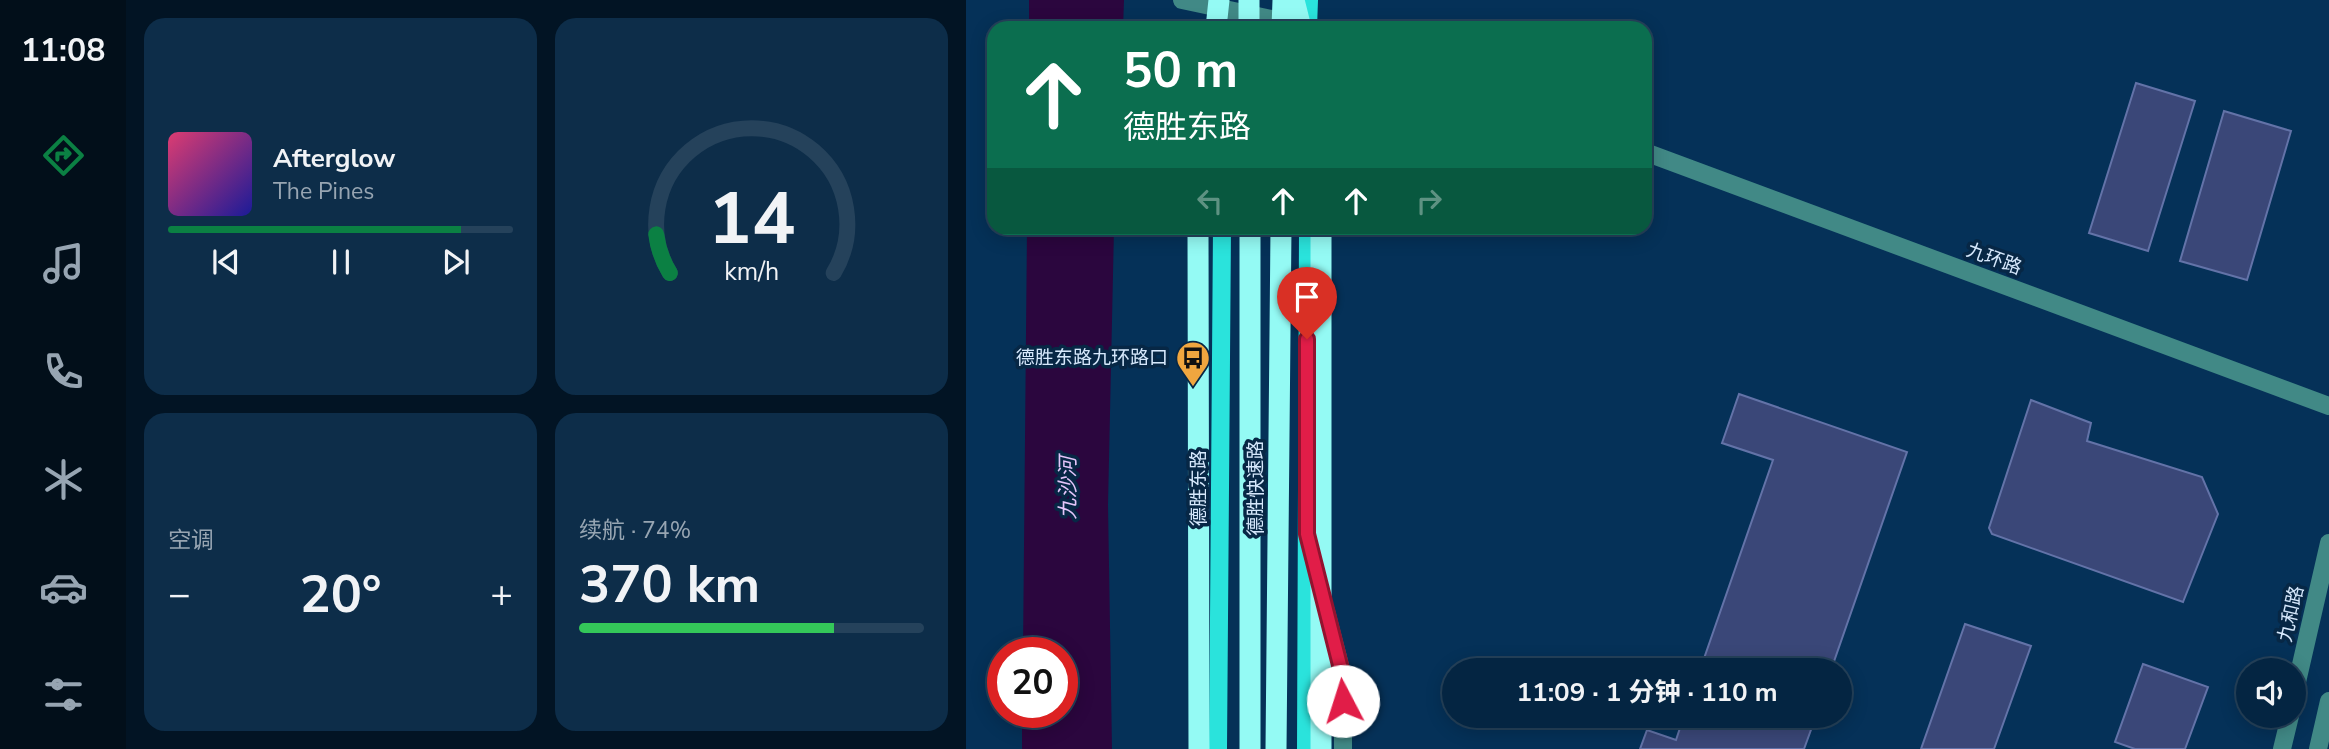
<!DOCTYPE html>
<html lang="zh">
<head>
<meta charset="utf-8">
<style>
  body { margin:0; font-family:"Nunito Sans","Noto Sans SC",sans-serif; background:#0d2d49; color:#f1f3f6; height:100vh; display:flex; flex-direction:column; font-size:26px; white-space:nowrap }
  * { box-sizing:border-box; margin:0 }
  p { font-size:23px; color:#97a5b2 }
  .icon { flex:none; width:38px; height:38px; fill:none; stroke:currentColor; stroke-width:2; stroke-linecap:round; stroke-linejoin:round }
  .map { position:relative; flex:1; overflow:hidden }
  .side { display:flex; flex-direction:column; gap:18px; padding:18px; background:#021424; width:840px }
  .side>* { flex:none }
  .hud { position:absolute; left:21px; top:21px; width:665px; height:214px; border-radius:21px; box-shadow:0 4px 18px #0003,0 0 0 2px #25425b; background:#0b6e4f; color:#fff; overflow:hidden }
  .buttons { position:absolute; left:1270px; top:658px; display:grid; gap:14px }
  .buttons a { display:grid; place-items:center; width:70px; height:70px; border-radius:50%; background:#042542; box-shadow:0 4px 18px #0003,0 0 0 2px #25425b; font-size:35px }
  .speed { position:absolute; left:21px; top:637px; display:flex; gap:14px; font-size:35px; font-weight:700; text-align:center }
  .speed>* { display:grid; place-content:center; width:91px; height:91px; border-radius:50%; background:#042542; box-shadow:0 4px 18px #0003,0 0 0 2px #25425b; line-height:1 }
  .speed .limit { border:10px solid #d22; background:#fff; color:#111 }
  .pin { position:absolute; display:grid; place-items:center; width:60px; height:60px; color:#fff; margin:-72px -30px; border-radius:50% 50% 50% 0; rotate:-45deg; box-shadow:0 0 7px #0007 }
  .pin .icon { rotate:45deg }
  .me { position:absolute; width:77px; margin:-38px; rotate:355deg; stroke-linejoin:round; filter:drop-shadow(0 0 5px #0008) }
  .turn { display:flex; align-items:center; gap:24px; height:147px; padding:0 21px; font-size:32px }
  .turn .icon { width:91px; height:91px; stroke-width:2.5 }
  .turn b { display:block; font-size:49px; line-height:60px }
  .lanes { display:flex; align-items:center; height:66px; padding:0 21px; background:#0003; justify-content:center; gap:35px; direction:ltr }
  .lanes .off { opacity:.35 }
  .big { font-size:52px; font-weight:700; line-height:1.1 }
  .side .card { flex:1; display:flex; flex-direction:column; justify-content:center; gap:10px; min-width:0; padding:0 24px; border-radius:21px; background:#0d2d49 }
  .side .dial { align-items:center; gap:0 }
  .dial svg { height:182px; overflow:visible; fill:none; stroke:#25425b; stroke-width:7; stroke-linecap:round; text-anchor:middle }
  .dial text { fill:#f1f3f6; stroke:none }
  .song { display:flex; align-items:center; gap:21px }
  .cover { width:84px; height:84px; border-radius:10px; background:linear-gradient(135deg,hsl(340 70% 55%),hsl(240 70% 35%)) }
  .played { height:7px; border-radius:4px; background:linear-gradient(90deg,#0b8043 85%,#25425b 85%) }
  .keys { display:flex; justify-content:space-around; direction:ltr }
  .heat { display:flex; justify-content:space-between; align-items:center; font-size:38px; direction:ltr }
  .charge { height:10px; border-radius:5px; background:linear-gradient(90deg,#34c759 74%,#25425b 0) }
  .side .tiles { flex:1; display:grid; gap:18px; grid-template-columns:repeat(2,1fr) }
  .trip { position:absolute; left:476px; top:658px; width:410px; height:70px; border-radius:35px; background:#042542; box-shadow:0 4px 18px #0003,0 0 0 2px #25425b; font-weight:700; line-height:70px; text-align:center }
  main { display:flex; flex:1; min-height:0 }
  .dock { display:flex; flex-direction:column; width:126px; justify-content:space-around; align-items:center; background:#020f1a; color:#97a5b2 }
  .dock .icon { width:49px; height:49px }
  .dock .on { color:#0b8043 }
  .dock b { font-size:32px; color:#f1f3f6 }
  .map>svg:first-child { display:block }
  .water { fill:#2b063e }
  .building { fill:#3a4778; stroke:#6373a8; stroke-width:2 }
  .lines { fill:none; stroke-linecap:round; stroke-linejoin:round }
  .minor { stroke:#418986; stroke-width:18 }
  .major { stroke:#2ae3dc; stroke-width:18 }
  .highway { stroke:#94faf4; stroke-width:21 }
  .highway-bridge { stroke:#94faf4; stroke-width:21 }
  .route-casing { stroke:#92132f; stroke-width:18 }
  .route { stroke:#e11d48; stroke-width:12 }
  .labels { text-anchor:middle; dominant-baseline:central; stroke-width:7; stroke-linejoin:round; paint-order:stroke }
  .street-label { font-size:19px; fill:#d6e8fc; stroke:#072745 }
  .poi-label { font-size:19px; fill:#d6e8fc; stroke:#072745; text-anchor:end }
  .water-label { font-size:21px; font-style:italic; fill:#e4c5fa; stroke:#072745 }
</style>
</head>
<body>
<main>
<nav class="dock">
<b>11:08</b>
<svg class="icon on" aria-label="directions" viewBox="0 0 24 24"><path d="M12 3l9 9-9 9-9-9zM9 14v-3h6M13 9l2 2-2 2"/></svg>
<svg class="icon" aria-label="music" viewBox="0 0 24 24"><path d="M9 18V5l10-2v13"/><circle cx="6" cy="18" r="3"/><circle cx="16" cy="16" r="3"/></svg>
<svg class="icon" aria-label="phone" viewBox="0 0 24 24"><path d="M5 4h4l2 5-3 2q2 4 5 5l2-3 5 2v4C11 20 4 13 5 4z"/></svg>
<svg class="icon" aria-label="climate" viewBox="0 0 24 24"><path d="M12 3v18M4 7l16 10M4 17L20 7"/></svg>
<svg class="icon" aria-label="car" viewBox="0 0 24 24"><path d="M5 17H2v-5l4-1 3-4h7l3 4 3 1v5h-3M9 17h6M6 11h13"/><circle cx="7" cy="17" r="2"/><circle cx="17" cy="17" r="2"/></svg>
<svg class="icon" aria-label="filters" viewBox="0 0 24 24"><path d="M4 7h16M4 17h16"/><circle cx="9" cy="7" r="2"/><circle cx="15" cy="17" r="2"/></svg>
</nav>
<section class="side">
<div class="tiles">
<div class="card">
<div class="song"><i class="cover"></i><div><b>Afterglow</b><p>The Pines</p></div></div>
<div class="played"></div>
<div class="keys"><svg class="icon" aria-label="previous" viewBox="0 0 24 24"><path d="M18 5L8 12l10 7zM5 5v14"/></svg><svg class="icon" aria-label="pause" viewBox="0 0 24 24"><path d="M8 5v14M16 5v14"/></svg><svg class="icon" aria-label="next" viewBox="0 0 24 24"><path d="M6 5l10 7-10 7zM19 5v14"/></svg></div>
</div>
<div class="card dial"><svg viewBox="0 0 100 80">
<path d="M14 69A42 42 0 1 1 86 69"/>
<path d="M14 69A42 42 0 0 1 8 52" stroke="#0b8043"/>
<text x="50" y="56" font-size="32" font-weight="700">14</text>
<text x="50" y="72" font-size="11">km/h</text>
</svg></div>
<div class="card"><p>空调</p>
<div class="heat"><a>−</a><b class="big">20°</b><a>+</a></div>
</div>
<div class="card"><p>续航 · 74%</p><b class="big">370 km</b><div class="charge"></div></div>
</div>
</section>
<div class="map">
<svg width="1363" height="749" viewBox="0 0 1363 749">
  <rect width="100%" height="100%" fill="#053158"/>
  <path class="water" d="M63 0H158L157 28H63Z
    M61 228H148L142 505 146 749H56V712H96V653H57Z"/>
  <path class="building" d="M1170 83 1229 101 1182 251 1123 233Z
    M1258 111 1325 131 1281 280 1214 261Z
    M773 394 941 452 865 670H734L807 460 756 443Z
    M1065 400 1125 423 1121 441 1236 477 1252 514 1217 602 1026 534 1023 528Z
    M999 624 1065 646 1028 749H955Z
    M1177 664 1242 687 1219 749H1169L1149 742Z
    M718 716H850L838 749H674L681 730 710 740Z"/>
  <g class="lines">
    <path class="minor" d="M216 0 329 24
      M679 152 1363 406
      M360 611 377 677V749
      M1328 695 1363 543
      M1316 749 1324 716
      M1352 749 1363 701"/>
    <path class="major" d="M342 28 343 0
      M252 749 256 228
      M340 749 342 228"/>
    <path class="highway" d="M232 228 233 749
      M284 228V749
      M310 749 315 228"/>
    <path class="highway-bridge" d="M283 0V28
      M328 0 335 28
      M250 28 253 0
      M316 28 317 0
      M355 228V749"/>
  </g>
  <g class="lines">
    <g class="route-casing">
      <path id="route" d="M341 339V534L377 677V701"/>
    </g>
    <use href="#route" class="route"/>
  </g>
  <defs>
    <g id="bus-pin" transform="scale(1.75)"><path d="M0 17L-7.5 6A9.5 9.5 0 1 1 7.5 6Z" fill="#f0a63f" stroke="#072745"/><path d="M-5-6H5V4H4V6H2V4H-2V6H-4V4H-5ZM-3.5-4V0h7V-4ZM-3.5 1.2v1.5H-2V1.2ZM2 1.2v1.5H3.5V1.2Z" fill="#111"/></g>
  </defs>
  <g fill-rule="evenodd">
    <use href="#bus-pin" x="227" y="358"/>
  </g>
  <g class="labels">
    <g class="street-label">
      <text transform="translate(1028 259) rotate(20)">九环路</text>
      <text transform="translate(233 488) rotate(-90)">德胜东路</text>
      <text transform="translate(290 488) rotate(-90)">德胜快速路</text>
      <text transform="translate(1325 614) rotate(-77)">九和路</text>
    </g>
    <g class="poi-label">
      <text x="202" y="358">德胜东路九环路口</text>
    </g>
    <g class="water-label">
      <text transform="translate(102 488) rotate(-90)">九沙河</text>
    </g>
  </g>
</svg>
<div class="buttons">
<a><svg class="icon" aria-label="sound" viewBox="0 0 24 24"><path d="M4 9h4l5-4v14l-5-4H4zM17 9q2 3 0 6"/></svg></a>
</div>
<div class="speed"><div class="limit">20</div></div>
<div class="pin" style="left:341px;top:339px;background:#d93025"><svg class="icon" aria-label="arrive" viewBox="0 0 24 24"><path d="M6 21V4h12l-3 4 3 4H6"/></svg></div>
<svg class="me" style="left:377px;top:701px" viewBox="-20 -20 40 40"><circle r="19" fill="#fff"/><path d="M0-13L10 11 0 6-10 11z" fill="#e11d48"/></svg>
<div class="trip">11:09 · 1 分钟 · 110 m</div>
<div class="hud">
<div class="turn"><svg class="icon" aria-label="ahead" viewBox="0 0 24 24"><path d="M12 20V5M6 11l6-6 6 6"/></svg><div><b>50 m</b>德胜东路</div></div>
<div class="lanes"><svg class="icon off" aria-label="left" viewBox="0 0 24 24"><path d="M17 20v-9H6M10 6l-5 5 5 5"/></svg><svg class="icon" aria-label="ahead" viewBox="0 0 24 24"><path d="M12 20V5M6 11l6-6 6 6"/></svg><svg class="icon" aria-label="ahead" viewBox="0 0 24 24"><path d="M12 20V5M6 11l6-6 6 6"/></svg><svg class="icon off" aria-label="right" viewBox="0 0 24 24"><path d="M7 20v-9h11M14 6l5 5-5 5"/></svg></div>
</div>
</div>
</main>
</body>
</html>
